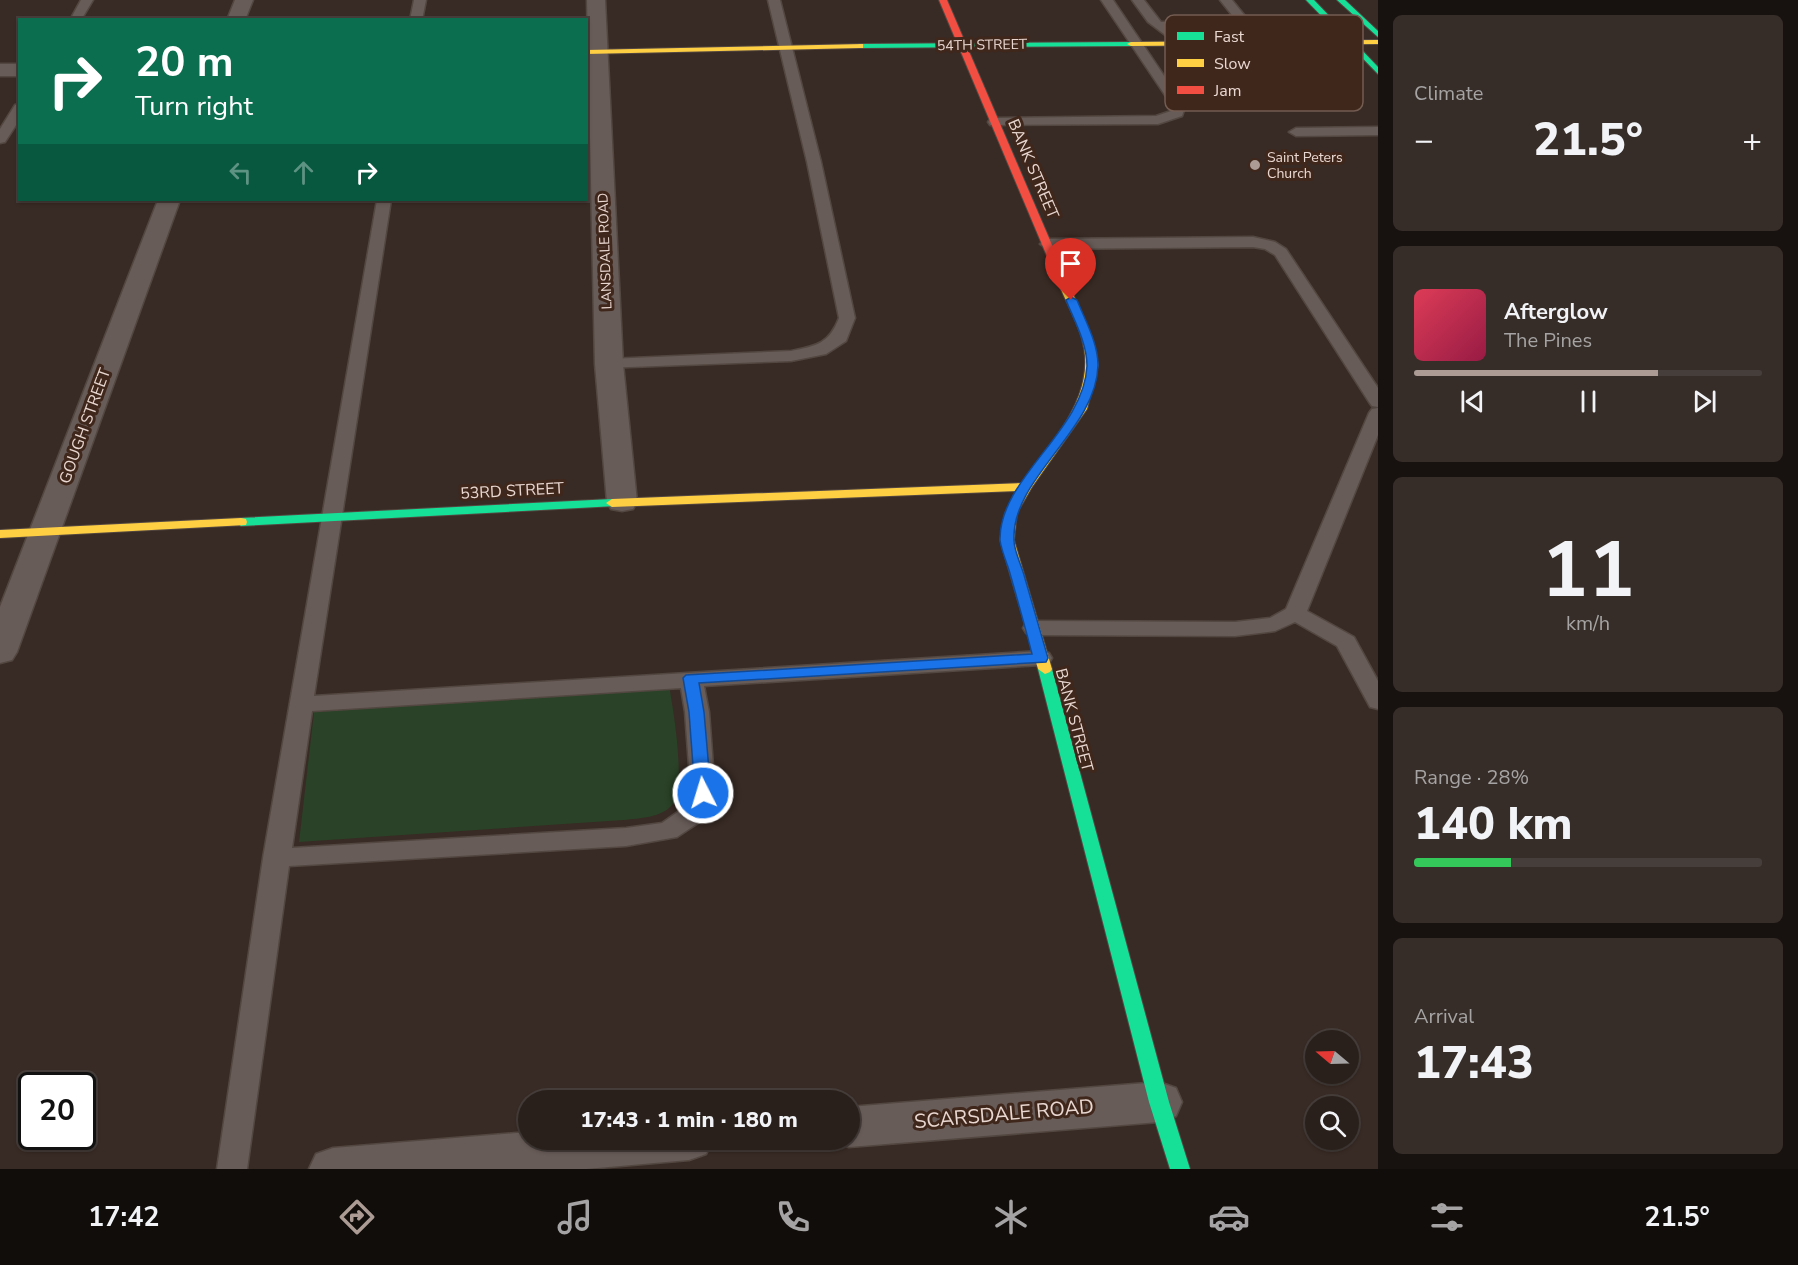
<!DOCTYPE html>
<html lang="en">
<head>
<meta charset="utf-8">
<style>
  body { margin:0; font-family:"Nunito Sans",sans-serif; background:#362d28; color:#f1f3f6; height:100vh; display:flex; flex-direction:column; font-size:22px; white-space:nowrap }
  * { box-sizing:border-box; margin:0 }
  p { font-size:20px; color:#a5a3a3 }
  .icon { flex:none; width:33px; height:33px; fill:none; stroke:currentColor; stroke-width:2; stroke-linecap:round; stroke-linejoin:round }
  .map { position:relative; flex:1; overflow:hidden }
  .details { display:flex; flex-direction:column; gap:15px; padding:15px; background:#17120f; width:420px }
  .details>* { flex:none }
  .banner { position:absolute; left:18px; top:18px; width:570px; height:183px; border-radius:0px; box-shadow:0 2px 4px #0004,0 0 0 2px #463e3a; background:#0b6e4f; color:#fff; overflow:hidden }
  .needle { width:39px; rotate:289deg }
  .tools { position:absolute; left:1305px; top:1030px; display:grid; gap:12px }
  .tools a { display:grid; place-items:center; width:54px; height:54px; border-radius:50%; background:#2a201b; box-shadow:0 2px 4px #0004,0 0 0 2px #463e3a; font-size:30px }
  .speed { position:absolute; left:18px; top:1072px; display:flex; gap:12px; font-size:30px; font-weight:700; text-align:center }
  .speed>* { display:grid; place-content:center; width:78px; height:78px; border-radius:50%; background:#2a201b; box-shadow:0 2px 4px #0004,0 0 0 2px #463e3a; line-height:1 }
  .speed .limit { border:3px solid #111; border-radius:9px; background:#fff; color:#111 }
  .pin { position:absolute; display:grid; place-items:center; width:51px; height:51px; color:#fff; margin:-62px -26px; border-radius:50% 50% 50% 0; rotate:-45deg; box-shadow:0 0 6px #0007 }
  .pin .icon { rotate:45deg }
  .me { position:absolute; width:66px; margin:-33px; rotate:355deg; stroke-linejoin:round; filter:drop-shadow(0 0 4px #0008) }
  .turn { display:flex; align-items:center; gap:21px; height:126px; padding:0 18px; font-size:27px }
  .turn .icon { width:78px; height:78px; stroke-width:2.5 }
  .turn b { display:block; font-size:42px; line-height:51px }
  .lanes { display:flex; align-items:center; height:57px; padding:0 18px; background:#0003; justify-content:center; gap:30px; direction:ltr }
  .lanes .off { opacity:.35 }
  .big { font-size:45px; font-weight:800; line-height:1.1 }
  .details .widget { flex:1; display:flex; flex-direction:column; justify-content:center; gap:9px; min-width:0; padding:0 21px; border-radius:9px; background:#362d28 }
  .details .dial { align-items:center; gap:0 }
  .dial b { font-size:78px; line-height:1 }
  .song { display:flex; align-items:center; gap:18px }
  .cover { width:72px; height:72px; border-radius:9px; background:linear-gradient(135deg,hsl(350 70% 55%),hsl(340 70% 35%)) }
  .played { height:6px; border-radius:3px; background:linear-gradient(90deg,#ab9b94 70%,#463e3a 70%) }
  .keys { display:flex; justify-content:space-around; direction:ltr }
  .heat { display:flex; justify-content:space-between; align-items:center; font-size:33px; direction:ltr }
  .charge { height:9px; border-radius:4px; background:linear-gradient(90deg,#34c759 28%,#463e3a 0) }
  .trip { position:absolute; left:518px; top:1090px; width:342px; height:60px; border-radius:30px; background:#2a201b; box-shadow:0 2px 4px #0004,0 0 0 2px #463e3a; font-weight:800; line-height:60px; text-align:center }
  .tab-bar { display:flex; height:96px; justify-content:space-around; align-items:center; background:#110d0b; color:#a5a3a3 }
  .tab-bar .icon { width:42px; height:42px }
  .tab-bar .current { color:#ab9b94 }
  .tab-bar b { font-size:27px; color:#f1f3f6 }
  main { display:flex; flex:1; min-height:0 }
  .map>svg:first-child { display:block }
  .green { fill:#2a4227 }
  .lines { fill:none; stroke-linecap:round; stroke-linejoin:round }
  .lane-casing { stroke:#534741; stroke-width:3 }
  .street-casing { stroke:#534741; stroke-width:3 }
  .fast-casing { stroke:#534741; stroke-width:2 }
  .slow-casing { stroke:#534741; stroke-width:2 }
  .jam-casing { stroke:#534741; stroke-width:2 }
  .lane { fill:#685c58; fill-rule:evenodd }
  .street { fill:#685c58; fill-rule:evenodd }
  .fast { fill:#16e098; fill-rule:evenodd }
  .slow { fill:#ffcf43; fill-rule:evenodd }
  .jam { fill:#f24e42; fill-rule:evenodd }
  .route { fill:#1a73e8; stroke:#114b97; stroke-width:1.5 }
  .poi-dot { fill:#ab9b94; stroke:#40271c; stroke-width:2 }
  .labels { text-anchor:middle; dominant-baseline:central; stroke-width:6; stroke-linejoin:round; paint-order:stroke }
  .far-street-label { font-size:14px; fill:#e9d8d1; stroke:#40271c }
  .far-poi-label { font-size:14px; fill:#e9d8d1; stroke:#40271c; text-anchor:start }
  .street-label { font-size:16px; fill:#e9d8d1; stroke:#40271c }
  .near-street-label { font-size:20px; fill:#e9d8d1; stroke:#40271c }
  .key { fill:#40271c; stroke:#735c52; stroke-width:1.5 }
  .key-label { font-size:16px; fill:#e9d8d1 }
</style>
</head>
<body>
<main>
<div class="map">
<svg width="1378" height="1169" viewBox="0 0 1378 1169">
  <rect width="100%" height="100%" fill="#382a24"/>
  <path class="green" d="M669 685C673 708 687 788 672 805 661 818 640 818 624 820L299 842 314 712Z"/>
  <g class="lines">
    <g class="lane-casing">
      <path id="lane" d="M81 0H93L81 20H70Z
        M414 0H426L422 20H410Z
        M768 0H780L821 162 855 318 846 341 826 354 791 361 603 368 600 364 603 360 609 359 791 351C816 346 829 344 839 318L807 162Z
        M1101 0H1113L1185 107 1182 116 1158 124 990 125 988 122 990 119 995 118 1156 116 1171 111 1173 107Z
        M1132 0H1144L1161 22H1208L1232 15 1220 0H1232L1245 16 1209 28H1169L1174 34 1168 37 1148 22Z
        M20 104V119L5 142 0 143V129L15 105Z
        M1378 127V135L1296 136 1289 132 1296 128Z
        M377 200H391L314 696 1041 651 1049 653 1052 658 1049 663 1041 665 704 686 709 712 715 793 701 821 677 837 626 846 289 866 247 1169H217L263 858ZM681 688 685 712 691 793 682 809 662 823 626 828 292 848 312 711Z
        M1253 237 1275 242 1286 249 1378 388V407L1372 406 1369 402 1275 255 1265 249 1253 247 1048 249 1040 244 1048 239Z
        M1378 408V435L1307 611 1354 637 1378 681V709L1370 707 1337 646 1295 622 1275 631 1235 636 1034 635 1026 633 1023 628 1026 623 1034 621 1235 622 1270 618 1286 609 1369 413 1372 409Z"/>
    </g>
    <g class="street-casing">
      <path id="street" d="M235 0H253L245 20H227Z
        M587 0H605L623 364 637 502 633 509 622 511 611 509 607 502 595 364Z
        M0 64H20V76H0Z
        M158 200H180L17 652 12 660 0 663V607Z
        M1159 1082 1176 1088 1182 1102 1176 1116 1159 1122 849 1147 832 1140H849V1107Z
        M528 1132V1140H713L706 1154 689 1160 586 1169H309L316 1154 333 1148Z"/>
    </g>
    <g class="fast-casing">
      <path id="fast" d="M1306 0H1314L1378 67V74Z
        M1337 0H1345L1378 31V37Z
        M1131 42 1135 44 1134 46 860 48 856 46 860 44Z
        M612 499 618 503 616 506 241 526 235 522 241 518Z
        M1045 664 1052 669 1169 1102 1190 1169H1170L1149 1102 1038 669Z"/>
    </g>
    <g class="slow-casing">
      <path id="slow" d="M1378 40V44L1131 46 1127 44 1131 42Z
        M863 44V48H860L586 54V50Z
        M1065 284 1070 287 1092 338 1098 365 1087 409 1032 487 1017 513 1014 540 1052 669 1050 672 1045 674 1038 669 1000 540 1005 513 1017 491 612 507 606 503 612 499 1022 483C1052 441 1098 395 1082 339 1077 321 1067 304 1060 287Z
        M241 518 246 519 247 522 246 525 0 538V530Z"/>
    </g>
    <g class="jam-casing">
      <path id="jam" d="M939 0H947L1070 287 1069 289 1065 290 1060 287Z"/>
    </g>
    <use href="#lane" class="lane"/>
    <use href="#street" class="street"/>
    <use href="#fast" class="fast"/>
    <use href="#slow" class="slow"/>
    <use href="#jam" class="jam"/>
  </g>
  <path class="route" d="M1071 297 1077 300C1085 320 1098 343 1098 365 1097 430 1011 478 1014 540 1014 551 1021 564 1024 575 1032 603 1040 631 1048 658L1046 662 699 683 704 712 711 793 709 797H698L695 793 689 712 683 678 686 675 1032 654C1025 626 1017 598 1009 570 1006 561 1001 549 1000 540 999 478 1084 431 1087 366 1087 343 1074 320 1066 300Z"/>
  <circle class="poi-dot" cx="1255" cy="165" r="6"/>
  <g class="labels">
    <g class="far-street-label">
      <text transform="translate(982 45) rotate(-1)">54TH STREET</text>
      <text transform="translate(605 251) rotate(-92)">LANSDALE ROAD</text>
    </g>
    <g class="far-poi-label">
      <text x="1267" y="157">Saint Peters<tspan x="1267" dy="16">Church</tspan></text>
    </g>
    <g class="street-label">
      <text transform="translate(1033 169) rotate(67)">BANK STREET</text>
      <text transform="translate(85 426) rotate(-70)">GOUGH STREET</text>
      <text transform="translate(512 491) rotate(-3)">53RD STREET</text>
      <text transform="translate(1074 720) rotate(75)">BANK STREET</text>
    </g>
    <g class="near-street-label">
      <text transform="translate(1004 1114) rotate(-5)">SCARSDALE ROAD</text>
    </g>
  </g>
  <rect x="1165" y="15" width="198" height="96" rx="9" class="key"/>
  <rect x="1177" y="32" width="27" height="8" fill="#16e098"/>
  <rect x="1177" y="59" width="27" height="8" fill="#ffcf43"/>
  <rect x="1177" y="86" width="27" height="8" fill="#f24e42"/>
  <g class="key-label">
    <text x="1214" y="42">Fast</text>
    <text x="1214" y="69">Slow</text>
    <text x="1214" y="96">Jam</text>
  </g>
</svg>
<div class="tools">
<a><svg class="needle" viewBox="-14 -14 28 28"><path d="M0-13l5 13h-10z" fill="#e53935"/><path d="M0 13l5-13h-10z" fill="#a5a3a3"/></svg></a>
<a><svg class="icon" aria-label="search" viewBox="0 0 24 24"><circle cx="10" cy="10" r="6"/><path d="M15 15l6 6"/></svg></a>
</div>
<div class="speed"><div class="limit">20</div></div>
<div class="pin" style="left:1071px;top:300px;background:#d93025"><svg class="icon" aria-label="arrive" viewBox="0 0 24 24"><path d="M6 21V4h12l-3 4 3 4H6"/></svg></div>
<svg class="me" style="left:703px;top:793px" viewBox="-20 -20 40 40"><circle r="17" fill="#1a73e8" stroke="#fff" stroke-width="3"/><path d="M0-11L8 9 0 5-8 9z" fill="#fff"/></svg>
<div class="trip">17:43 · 1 min · 180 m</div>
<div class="banner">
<div class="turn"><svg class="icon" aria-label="right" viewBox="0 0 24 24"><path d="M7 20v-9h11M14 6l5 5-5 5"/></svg><div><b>20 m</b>Turn right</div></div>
<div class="lanes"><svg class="icon off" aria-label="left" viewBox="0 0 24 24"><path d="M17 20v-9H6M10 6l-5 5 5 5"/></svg><svg class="icon off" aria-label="ahead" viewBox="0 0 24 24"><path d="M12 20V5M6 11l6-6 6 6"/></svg><svg class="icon" aria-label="right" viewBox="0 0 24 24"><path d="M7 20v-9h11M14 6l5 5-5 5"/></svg></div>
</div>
</div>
<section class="details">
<div class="widget"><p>Climate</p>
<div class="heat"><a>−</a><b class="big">21.5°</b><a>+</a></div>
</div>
<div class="widget">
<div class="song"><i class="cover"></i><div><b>Afterglow</b><p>The Pines</p></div></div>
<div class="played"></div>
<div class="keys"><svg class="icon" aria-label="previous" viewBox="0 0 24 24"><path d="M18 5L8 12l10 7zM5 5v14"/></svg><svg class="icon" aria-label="pause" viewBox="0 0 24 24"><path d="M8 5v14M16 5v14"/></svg><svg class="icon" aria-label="next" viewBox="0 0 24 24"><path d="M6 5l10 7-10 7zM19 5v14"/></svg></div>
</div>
<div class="widget dial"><b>11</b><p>km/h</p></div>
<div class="widget"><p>Range · 28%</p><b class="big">140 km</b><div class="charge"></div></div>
<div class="widget"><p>Arrival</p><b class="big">17:43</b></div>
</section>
</main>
<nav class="tab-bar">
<b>17:42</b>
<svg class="icon current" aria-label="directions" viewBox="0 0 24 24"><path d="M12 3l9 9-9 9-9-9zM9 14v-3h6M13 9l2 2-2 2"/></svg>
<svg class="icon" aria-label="music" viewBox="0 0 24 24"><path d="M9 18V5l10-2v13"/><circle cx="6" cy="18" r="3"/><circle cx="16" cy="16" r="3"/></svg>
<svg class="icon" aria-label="phone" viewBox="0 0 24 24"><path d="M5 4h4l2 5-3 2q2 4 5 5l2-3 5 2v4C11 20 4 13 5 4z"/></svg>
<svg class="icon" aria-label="climate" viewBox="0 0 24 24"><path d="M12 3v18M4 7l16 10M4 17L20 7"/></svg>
<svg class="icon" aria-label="car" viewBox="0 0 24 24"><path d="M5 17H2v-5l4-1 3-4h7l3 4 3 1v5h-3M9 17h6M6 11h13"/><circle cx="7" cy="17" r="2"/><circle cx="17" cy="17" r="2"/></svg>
<svg class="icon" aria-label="filters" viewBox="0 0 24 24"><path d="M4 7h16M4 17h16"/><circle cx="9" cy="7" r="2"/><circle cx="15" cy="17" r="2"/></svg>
<b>21.5°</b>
</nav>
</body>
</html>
